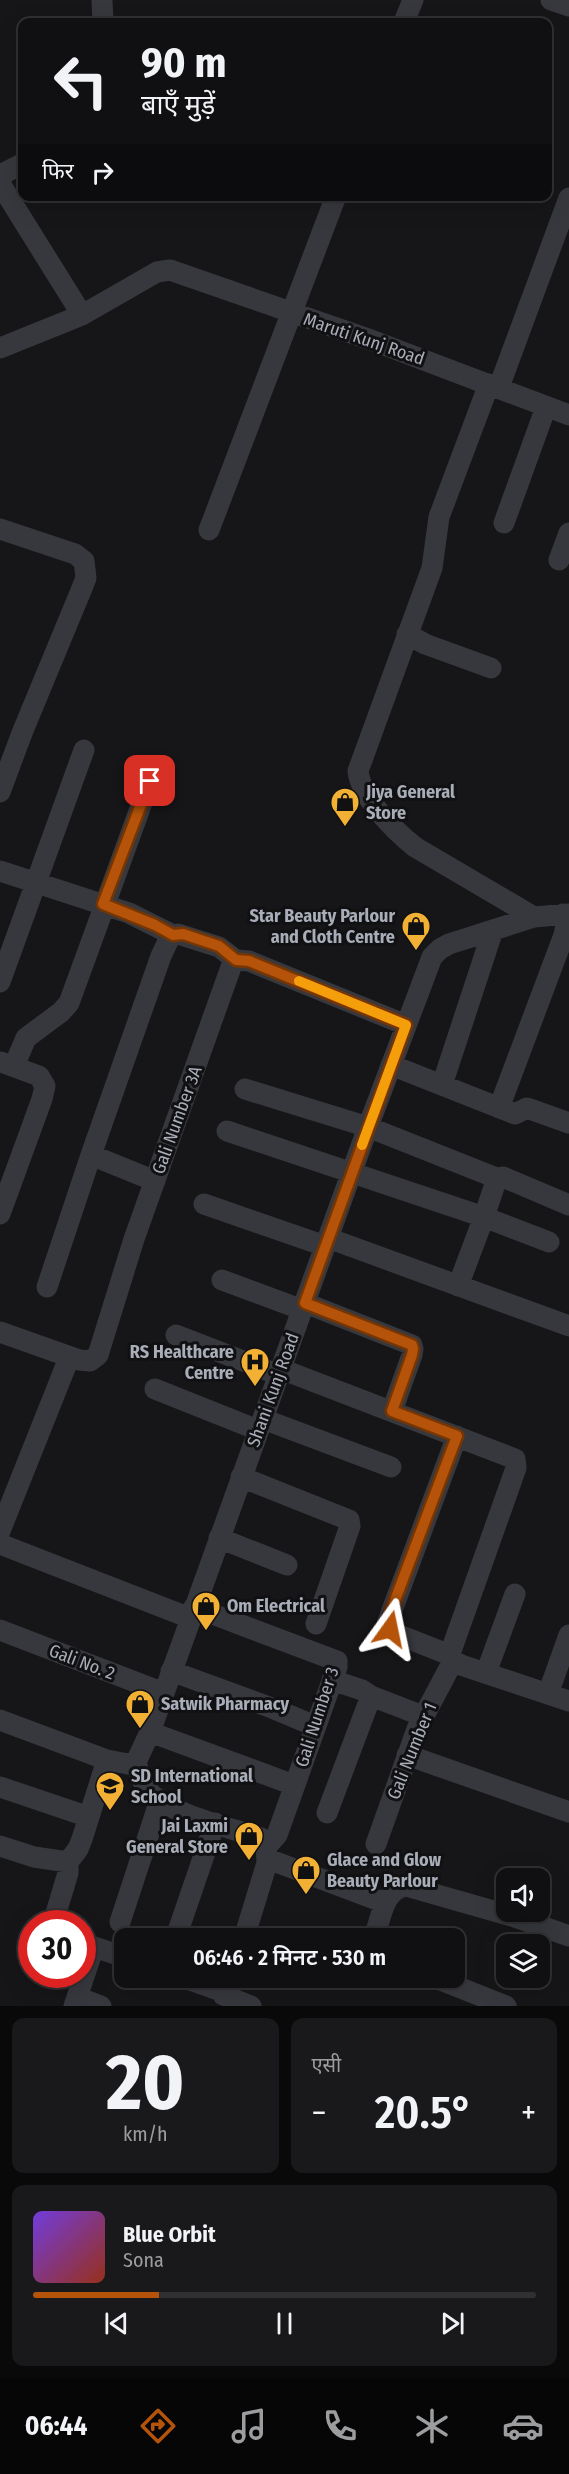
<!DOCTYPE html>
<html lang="hi">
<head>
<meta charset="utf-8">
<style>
  body { margin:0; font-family:"Fira Sans Condensed","Noto Sans Devanagari",sans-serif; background:#19191b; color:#f1f3f6; height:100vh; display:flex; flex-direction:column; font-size:22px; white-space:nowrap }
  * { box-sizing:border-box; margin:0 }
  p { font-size:20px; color:#9c9d9f }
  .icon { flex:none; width:33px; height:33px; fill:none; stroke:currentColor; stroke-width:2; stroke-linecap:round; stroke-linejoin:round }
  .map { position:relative; height:2006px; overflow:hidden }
  .side { display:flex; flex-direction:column; gap:12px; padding:12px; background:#09090a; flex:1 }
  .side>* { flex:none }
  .top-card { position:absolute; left:18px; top:18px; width:534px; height:183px; border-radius:12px; box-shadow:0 6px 24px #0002,0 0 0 2px #303032; background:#101012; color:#f1f3f6; overflow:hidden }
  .tools { position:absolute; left:496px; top:1868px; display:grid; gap:12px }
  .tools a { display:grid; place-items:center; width:54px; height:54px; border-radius:12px; background:#101012; box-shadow:0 6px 24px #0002,0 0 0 2px #303032; font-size:30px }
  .speed { position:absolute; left:18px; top:1910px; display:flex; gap:12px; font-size:30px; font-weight:700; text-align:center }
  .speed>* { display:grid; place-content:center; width:78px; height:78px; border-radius:50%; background:#101012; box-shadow:0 6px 24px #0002,0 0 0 2px #303032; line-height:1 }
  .speed .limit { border:9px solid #d22; background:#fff; color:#111 }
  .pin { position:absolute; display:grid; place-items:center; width:51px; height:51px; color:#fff; margin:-26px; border-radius:12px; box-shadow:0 3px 9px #0006 }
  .me { position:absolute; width:66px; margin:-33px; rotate:12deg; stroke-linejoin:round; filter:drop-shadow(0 0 4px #0008) }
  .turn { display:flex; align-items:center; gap:21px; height:126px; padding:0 24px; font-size:27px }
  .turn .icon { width:78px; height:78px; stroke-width:2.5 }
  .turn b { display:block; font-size:42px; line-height:51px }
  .then { display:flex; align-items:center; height:57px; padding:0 24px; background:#0003; gap:12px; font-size:22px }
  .big { font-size:45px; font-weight:600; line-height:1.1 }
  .side .widget { flex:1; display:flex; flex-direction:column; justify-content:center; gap:9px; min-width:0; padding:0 21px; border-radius:12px; background:#19191b }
  .side .dial { align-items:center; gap:0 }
  .dial b { font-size:78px; line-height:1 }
  .song { display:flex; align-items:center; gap:18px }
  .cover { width:72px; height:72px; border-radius:9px; background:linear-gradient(135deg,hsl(260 70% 55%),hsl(10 70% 35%)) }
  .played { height:6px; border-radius:3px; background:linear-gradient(90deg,#b45309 25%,#303032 25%) }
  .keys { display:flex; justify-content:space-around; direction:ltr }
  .heat { display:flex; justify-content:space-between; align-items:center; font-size:33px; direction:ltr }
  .side .tiles { flex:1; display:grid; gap:12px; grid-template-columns:1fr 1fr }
  .widget:last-child { grid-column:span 2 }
  .trip { position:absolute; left:114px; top:1928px; width:351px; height:60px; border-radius:12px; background:#101012; box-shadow:0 6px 24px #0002,0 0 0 2px #303032; font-weight:600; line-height:60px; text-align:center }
  .tab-bar { display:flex; height:96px; justify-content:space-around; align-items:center; background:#060607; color:#9c9d9f }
  .tab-bar .icon { width:42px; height:42px }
  .tab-bar .selected { color:#b45309 }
  .tab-bar b { font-size:27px; color:#f1f3f6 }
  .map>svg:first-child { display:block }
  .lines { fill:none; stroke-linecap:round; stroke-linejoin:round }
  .minor { stroke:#37383d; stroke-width:21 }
  .route-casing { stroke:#753606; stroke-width:15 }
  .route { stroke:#b45309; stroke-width:10 }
  .slow { stroke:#f59e0b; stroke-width:10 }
  .labels { text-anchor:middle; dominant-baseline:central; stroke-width:6; stroke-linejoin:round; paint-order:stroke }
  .street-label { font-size:18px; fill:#a8adb8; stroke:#111113 }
  .poi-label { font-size:18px; font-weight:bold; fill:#a8adb8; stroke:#111113; text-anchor:start }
</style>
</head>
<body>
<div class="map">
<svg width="569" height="2006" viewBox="0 0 569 2006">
  <rect width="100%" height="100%" fill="#161618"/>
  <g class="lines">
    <path class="minor" d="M102 0 103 22
      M551 0 569 6
      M404 22 413 0
      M22 164 2 174 1 185 82 315
      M0 348 82 315 157 272 170 270 371 340 569 415
      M489 384 439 517 432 568 358 771C361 798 395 831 415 847L534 917
      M499 387 569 198
      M504 523 546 407
      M0 529 75 554 84 561 86 578 80 593 22 733 0 792
      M209 530 336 196
      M559 560 569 533
      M407 634 425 644 491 668
      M0 871 129 913 173 935
      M0 982 84 750
      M391 1065 515 1114 527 1108 569 1123
      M14 1066 26 1038 61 1012 69 1003 150 781
      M442 1085 493 930
      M245 1089 368 1127 499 1179
      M499 1108 564 935 566 925 563 914
      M227 1131 484 1217 496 1181 503 1177 569 1205
      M155 1181 91 1155 161 956 170 937 178 934 219 947 236 960
      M204 1204 325 1246
      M0 1214 42 1099 45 1086 39 1076 1 1062
      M328 1238 569 1326
      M222 1280 303 1310
      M458 1286 484 1217 549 1242
      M47 1287 91 1155
      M305 1303 412 1345 413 1349 412 1355 392 1411
      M0 1332 79 1360 90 1361 98 1355 134 1239 231 967 236 960 249 961 406 1025
      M176 1335 279 1375
      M281 1369 515 1459 516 1468 451 1651V1659L461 1665 569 1701
      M155 1389 258 1430
      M263 1419 391 1467
      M241 1477 349 1520 350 1526 316 1624
      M0 1531 69 1358
      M219 1538 287 1565
      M0 1544 190 1618
      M194 1607 337 1661V1667L277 1835 268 1845
      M0 1630 164 1693
      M450 1655 394 1633 390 1628 388 1621 457 1436
      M171 1671 272 1708 315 1726
      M486 1673 515 1594
      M332 1680 362 1690 371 1696
      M548 1694 569 1635
      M0 1720 107 1760 128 1764 136 1762 150 1732 368 1127 432 957 440 949 449 944 534 917 569 914
      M150 1732 294 1785
      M407 1755 569 1812
      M136 1762C139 1774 143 1786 152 1795 175 1815 231 1828 261 1838L266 1843 267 1863 244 1938
      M0 1787 89 1817
      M327 1813 371 1696 423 1716
      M376 1844 417 1729 453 1661
      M0 1846 34 1857 68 1862
      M268 1859 385 1903
      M120 1922 160 1800
      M53 1923 68 1873V1862L78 1849 82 1839 107 1760
      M376 1931C382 1914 384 1890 406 1886L515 1917 569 1936
      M176 1937 215 1823
      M82 1943 124 1957
      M182 1977 224 1992
      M433 1977 506 2006
      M223 1995 251 2006
      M77 1997 101 2006
      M74 2006 94 1947"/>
  </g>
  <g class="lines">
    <g class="route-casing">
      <path id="route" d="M150 781 103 904 155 925 173 935 183 934 219 946 236 960 249 961 406 1025 305 1303 412 1345 413 1349 412 1355 392 1411 457 1436 397 1595 388 1621 390 1629"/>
    </g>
    <use href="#route" class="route"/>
    <path class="slow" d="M299 981 406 1025 362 1145"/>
  </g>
  <defs>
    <g id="shop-pin" transform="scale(1.5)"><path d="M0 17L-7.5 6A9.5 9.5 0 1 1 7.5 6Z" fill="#f2b134" stroke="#111113"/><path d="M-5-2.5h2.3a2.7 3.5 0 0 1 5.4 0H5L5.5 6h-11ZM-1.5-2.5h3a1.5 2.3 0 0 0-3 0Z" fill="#111"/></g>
    <g id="hospital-pin" transform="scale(1.5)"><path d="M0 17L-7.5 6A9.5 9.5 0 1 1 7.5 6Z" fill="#f2b134" stroke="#111113"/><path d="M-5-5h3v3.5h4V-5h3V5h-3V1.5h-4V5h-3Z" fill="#111"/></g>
    <g id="school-pin" transform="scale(1.5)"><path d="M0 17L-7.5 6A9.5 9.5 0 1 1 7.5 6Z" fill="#f2b134" stroke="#111113"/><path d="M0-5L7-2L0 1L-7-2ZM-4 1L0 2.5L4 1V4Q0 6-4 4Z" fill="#111"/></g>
  </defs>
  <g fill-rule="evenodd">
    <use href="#shop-pin" x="345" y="802"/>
    <use href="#shop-pin" x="416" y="926"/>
    <use href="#hospital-pin" x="255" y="1362"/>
    <use href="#shop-pin" x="206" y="1606"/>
    <use href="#shop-pin" x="140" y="1704"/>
    <use href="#school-pin" x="110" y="1786"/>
    <use href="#shop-pin" x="249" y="1836"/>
    <use href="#shop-pin" x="306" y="1870"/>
  </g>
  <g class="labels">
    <g class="street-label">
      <text transform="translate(364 339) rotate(19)">Maruti Kunj Road</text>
      <text transform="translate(177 1120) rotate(-70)">Gali Number 3A</text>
      <text transform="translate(273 1390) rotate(-70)">Shani Kunj Road</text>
      <text transform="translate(82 1662) rotate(21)">Gali No. 2</text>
      <text transform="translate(317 1717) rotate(-72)">Gali Number 3</text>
      <text transform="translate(412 1751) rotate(-68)">Gali Number 1</text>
    </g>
    <g class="poi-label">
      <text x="366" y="792">Jiya General<tspan x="366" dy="21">Store</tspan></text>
      <text x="395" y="916" text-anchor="end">Star Beauty Parlour<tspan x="395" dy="21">and Cloth Centre</tspan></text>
      <text x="234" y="1352" text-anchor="end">RS Healthcare<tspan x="234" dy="21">Centre</tspan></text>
      <text x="227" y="1606">Om Electrical</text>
      <text x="161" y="1704">Satwik Pharmacy</text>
      <text x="131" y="1776">SD International<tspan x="131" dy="21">School</tspan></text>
      <text x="228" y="1826" text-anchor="end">Jai Laxmi<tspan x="228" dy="21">General Store</tspan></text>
      <text x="327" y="1860">Glace and Glow<tspan x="327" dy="21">Beauty Parlour</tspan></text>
    </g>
  </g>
</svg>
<div class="tools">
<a><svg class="icon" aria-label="sound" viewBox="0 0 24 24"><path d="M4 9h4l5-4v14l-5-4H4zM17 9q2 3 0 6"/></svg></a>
<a><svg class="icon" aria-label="layers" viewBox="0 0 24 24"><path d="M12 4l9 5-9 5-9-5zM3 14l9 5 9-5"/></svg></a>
</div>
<div class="speed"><div class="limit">30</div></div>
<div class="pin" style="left:150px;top:781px;background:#d93025"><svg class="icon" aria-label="arrive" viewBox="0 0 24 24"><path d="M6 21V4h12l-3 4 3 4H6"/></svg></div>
<svg class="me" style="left:390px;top:1629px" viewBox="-20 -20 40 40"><path d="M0-17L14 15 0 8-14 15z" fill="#b45309" stroke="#fff" stroke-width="4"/></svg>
<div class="trip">06:46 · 2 मिनट · 530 m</div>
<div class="top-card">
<div class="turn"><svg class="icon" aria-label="left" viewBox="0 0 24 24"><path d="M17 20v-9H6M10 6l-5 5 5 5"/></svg><div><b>90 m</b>बाएँ मुड़ें</div></div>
<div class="then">फिर<svg class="icon" aria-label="right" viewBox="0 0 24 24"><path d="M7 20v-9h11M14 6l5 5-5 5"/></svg></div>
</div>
</div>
<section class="side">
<div class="tiles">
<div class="widget dial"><b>20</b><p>km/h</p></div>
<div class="widget"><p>एसी</p>
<div class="heat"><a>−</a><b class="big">20.5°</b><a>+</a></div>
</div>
<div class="widget">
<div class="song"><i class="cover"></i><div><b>Blue Orbit</b><p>Sona</p></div></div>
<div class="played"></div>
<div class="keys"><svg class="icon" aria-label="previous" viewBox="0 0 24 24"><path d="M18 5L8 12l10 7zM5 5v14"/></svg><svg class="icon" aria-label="pause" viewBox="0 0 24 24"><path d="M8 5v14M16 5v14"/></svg><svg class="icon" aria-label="next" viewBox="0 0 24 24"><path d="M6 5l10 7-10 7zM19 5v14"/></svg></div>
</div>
</div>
</section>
<nav class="tab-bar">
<b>06:44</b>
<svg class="icon selected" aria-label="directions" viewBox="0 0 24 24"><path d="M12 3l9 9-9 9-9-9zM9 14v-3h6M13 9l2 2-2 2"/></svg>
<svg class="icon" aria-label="music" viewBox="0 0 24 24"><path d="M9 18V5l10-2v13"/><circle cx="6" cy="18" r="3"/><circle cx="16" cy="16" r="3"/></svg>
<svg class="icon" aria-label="phone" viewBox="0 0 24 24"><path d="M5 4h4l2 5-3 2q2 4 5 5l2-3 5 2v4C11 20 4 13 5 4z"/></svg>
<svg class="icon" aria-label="climate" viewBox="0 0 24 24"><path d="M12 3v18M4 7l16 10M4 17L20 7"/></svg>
<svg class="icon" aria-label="car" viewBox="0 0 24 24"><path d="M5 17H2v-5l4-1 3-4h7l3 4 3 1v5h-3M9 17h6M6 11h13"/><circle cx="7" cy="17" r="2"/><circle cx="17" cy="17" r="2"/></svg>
</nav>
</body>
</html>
